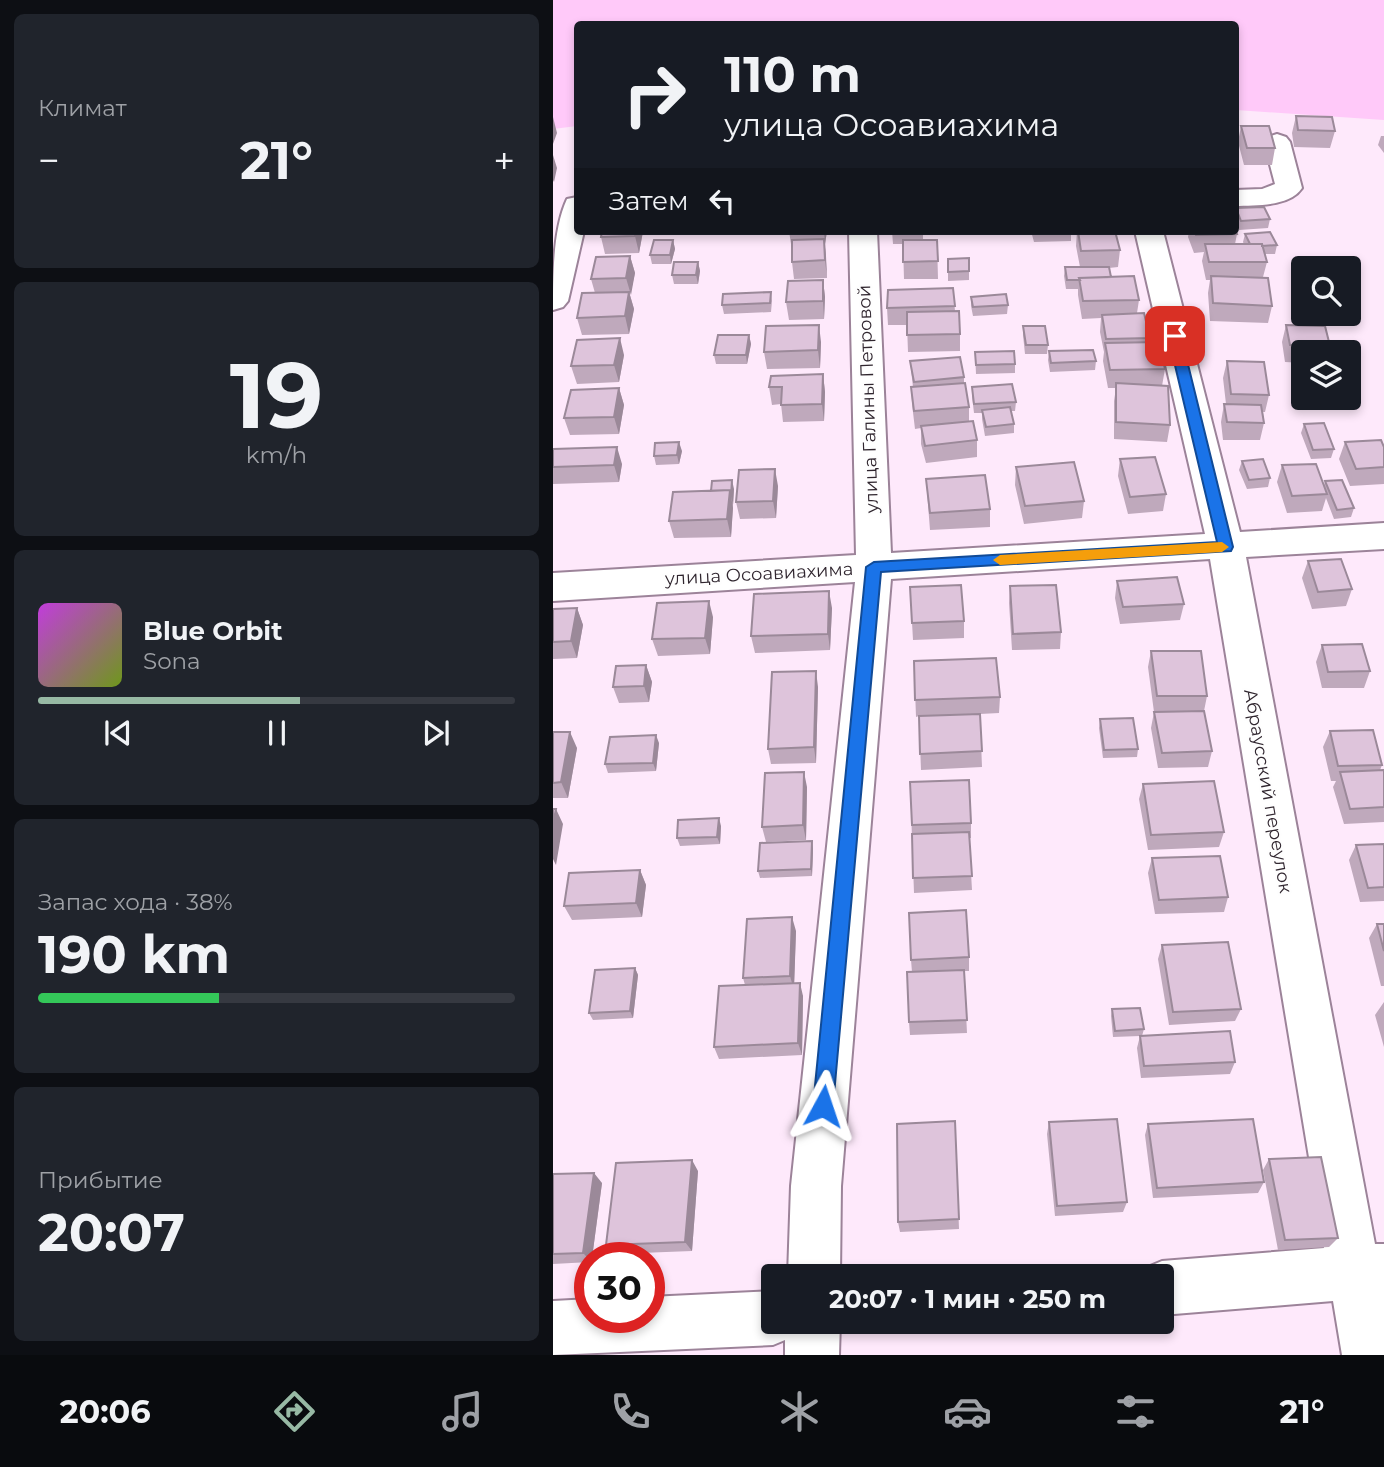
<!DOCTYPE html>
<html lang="ru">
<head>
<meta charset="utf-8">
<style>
  body { margin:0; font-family:Montserrat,sans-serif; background:#20242c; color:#f1f3f6; height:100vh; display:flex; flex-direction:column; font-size:26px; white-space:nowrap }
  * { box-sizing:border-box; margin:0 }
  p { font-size:23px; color:#9ea1a6 }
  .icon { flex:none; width:38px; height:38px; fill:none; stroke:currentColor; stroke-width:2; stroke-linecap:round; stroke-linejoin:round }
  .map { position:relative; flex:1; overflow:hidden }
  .sheet { display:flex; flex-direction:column; gap:14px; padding:14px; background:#0d0f14; width:553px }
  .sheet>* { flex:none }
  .guide { position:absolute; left:21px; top:21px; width:665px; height:214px; border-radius:7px; box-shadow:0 4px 10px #0003; background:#171b24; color:#f1f3f6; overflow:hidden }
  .tools { position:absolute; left:738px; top:256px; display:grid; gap:14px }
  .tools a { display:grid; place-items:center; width:70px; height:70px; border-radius:7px; background:#171b24; box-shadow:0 4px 10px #0003; font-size:35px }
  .speed { position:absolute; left:21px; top:1242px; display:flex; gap:14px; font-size:35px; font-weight:700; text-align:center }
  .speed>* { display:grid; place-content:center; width:91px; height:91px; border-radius:50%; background:#171b24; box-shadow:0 4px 10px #0003; line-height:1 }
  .speed .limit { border:10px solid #d22; background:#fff; color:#111 }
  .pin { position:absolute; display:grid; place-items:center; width:60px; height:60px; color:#fff; margin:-30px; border-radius:14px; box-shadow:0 4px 10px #0006 }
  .me { position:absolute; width:77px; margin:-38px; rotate:5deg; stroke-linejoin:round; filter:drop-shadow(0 0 5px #0008) }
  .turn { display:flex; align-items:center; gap:24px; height:147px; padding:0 35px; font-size:32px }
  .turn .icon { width:91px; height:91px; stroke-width:2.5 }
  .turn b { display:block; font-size:49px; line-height:60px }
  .then { display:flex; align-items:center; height:66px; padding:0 35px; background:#0003; gap:14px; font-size:26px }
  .big { font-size:52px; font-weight:700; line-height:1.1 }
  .sheet .widget { flex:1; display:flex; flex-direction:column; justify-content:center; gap:10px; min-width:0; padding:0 24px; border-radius:10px; background:#20242c }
  .sheet .dial { align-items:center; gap:0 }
  .dial b { font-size:91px; line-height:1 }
  .song { display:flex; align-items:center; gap:21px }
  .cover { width:84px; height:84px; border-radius:10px; background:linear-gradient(135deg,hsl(290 70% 55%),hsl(80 70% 35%)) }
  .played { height:7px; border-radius:4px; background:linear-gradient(90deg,#97b9a4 55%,#363941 55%) }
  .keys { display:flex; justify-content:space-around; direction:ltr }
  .heat { display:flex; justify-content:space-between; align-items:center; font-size:38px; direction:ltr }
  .charge { height:10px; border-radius:5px; background:linear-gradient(90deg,#34c759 38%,#363941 0) }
  .trip { position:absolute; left:208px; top:1264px; width:413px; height:70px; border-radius:7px; background:#171b24; box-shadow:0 4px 10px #0003; font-weight:700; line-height:70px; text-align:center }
  .tab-bar { display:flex; height:112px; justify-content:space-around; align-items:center; background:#090b0e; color:#9ea1a6 }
  .tab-bar .icon { width:49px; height:49px }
  .tab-bar .on { color:#97b9a4 }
  .tab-bar b { font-size:32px; color:#f1f3f6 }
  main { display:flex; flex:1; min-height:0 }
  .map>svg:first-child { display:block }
  .green { fill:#ffc9f9 }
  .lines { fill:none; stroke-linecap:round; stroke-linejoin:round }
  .minor-casing { stroke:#9c8399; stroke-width:4 }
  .minor { fill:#fff; fill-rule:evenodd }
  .wall { fill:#bfa9bc }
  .shaded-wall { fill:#9b8999 }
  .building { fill:#dec4db; stroke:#9b8999; stroke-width:2 }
  .route { fill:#1a73e8; stroke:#114b97; stroke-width:2 }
  .slow { fill:#f59e0b }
  .labels { text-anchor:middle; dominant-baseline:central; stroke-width:5; stroke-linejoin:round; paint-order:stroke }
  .street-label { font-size:18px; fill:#30262f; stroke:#fefefe }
</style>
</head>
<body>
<main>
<section class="sheet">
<div class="widget"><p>Климат</p>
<div class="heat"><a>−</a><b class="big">21°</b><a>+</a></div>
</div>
<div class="widget dial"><b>19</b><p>km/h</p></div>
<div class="widget">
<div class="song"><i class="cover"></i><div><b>Blue Orbit</b><p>Sona</p></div></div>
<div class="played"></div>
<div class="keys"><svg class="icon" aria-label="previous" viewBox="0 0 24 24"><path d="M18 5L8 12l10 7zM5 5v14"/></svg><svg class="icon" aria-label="pause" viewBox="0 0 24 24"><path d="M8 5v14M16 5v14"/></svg><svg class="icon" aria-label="next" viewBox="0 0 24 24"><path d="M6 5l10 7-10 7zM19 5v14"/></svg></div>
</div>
<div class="widget"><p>Запас хода · 38%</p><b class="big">190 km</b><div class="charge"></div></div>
<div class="widget"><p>Прибытие</p><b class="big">20:07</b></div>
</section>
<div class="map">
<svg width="831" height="1355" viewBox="0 0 831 1355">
  <rect width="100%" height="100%" fill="#fee9fb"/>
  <path class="green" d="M0 0H831V120L683 110 682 24H24V126L0 129Z"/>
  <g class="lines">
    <g class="minor-casing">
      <path id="minor" d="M724 134 733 137 737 142 749 188C736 207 703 205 682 206V190L709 189 722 184 711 142 715 137Z
        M24 197V231H31L15 301 10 307 0 310C0 275 0 229 14 199Z
        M296 231H324L338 553 652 534 582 231H610L687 532 831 523V549L693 557 822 1244H831V1355H789L780 1301 609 1315V1276H587L590 1269 609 1261 771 1248 657 559 338 579 288 1186 287 1276H235L238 1186 302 582 0 601V573L303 555Z
        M220 1291V1321H287L286 1355H232V1340L220 1345 0 1355V1301L37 1299V1318H96V1297Z"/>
    </g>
    <use href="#minor" class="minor"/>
  </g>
  <path class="wall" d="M743 116 782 131 777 148 741 147 739 133Z
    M688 126 722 148 719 165H691L685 142Z
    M828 136H831V153L825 145Z
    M682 150 686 156 685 165H682Z
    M683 208 717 219 715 228 686 230 682 220Z
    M236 231H274L272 244 274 278 241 279 239 262V244H238Z
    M339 231H370V240H384L385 279H351L350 244H340Z
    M478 231H518V241L481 242Z
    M524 231H562L567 250 565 267 556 268 558 277 586 300 584 313 597 338V342L612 369 609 386 617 425 614 442 561 439V401L563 388H555L550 361 551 352 547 332 548 318 529 319 525 295V289H513L511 276 512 267H527L523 246Z
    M636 231H682L684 234 682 244H691L690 242 692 234 724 245 722 254H711L714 262 710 277 719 306 715 323 657 321 655 293 657 280H653L649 261 651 252 641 253 635 237Z
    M90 232 86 253 52 254 48 237Z
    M120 240 122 249 118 264H99L97 255Z
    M77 256 82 273 77 295 81 309 76 334 29 335 24 318 42 293 38 279Z
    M416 258V280L395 281V259Z
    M145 262 147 271 145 284H121L119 275Z
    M270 280 272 297 271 319 236 320 233 302Z
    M400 288 402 311 407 334V351L355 352 354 325H335L334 308Z
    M218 292 219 301 218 312 171 314 169 305Z
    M418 297 455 305 454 314 420 316 418 306Z
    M733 325 777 346 775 352H751V363L732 362 729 342Z
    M470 326 495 345 494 354H472L470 335Z
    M196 335 198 344 194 364H163L161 355Z
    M268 342 267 368 214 369 211 352Z
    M496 351 543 361 542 370 497 372 495 360Z
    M422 352 462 364V373L423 374Z
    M71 355 66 382 24 384 18 366Z
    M357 361 411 377V383L416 407V421L424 440V457L373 463 368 444V428L362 429 359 404 358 387H360Z
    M674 361 716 395 712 412H710L711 423 707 440H670L668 422 671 404H673L670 378Z
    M270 374 272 392 271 421 230 422 228 404 219 405 216 387Z
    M419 387 463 402 462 411H458L461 424V433L432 436 429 419V413H421L419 396Z
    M66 388 71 405 66 434 17 435 11 418Z
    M751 424 781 449 778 458 758 459 748 433Z
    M792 442 831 447V484L797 486 786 459Z
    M0 449 69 464 66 482 0 484Z
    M129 451 126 464 103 465 101 456Z
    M567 459 613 494 610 511 575 514 565 476Z
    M689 461 717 478 715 487 694 489 686 470Z
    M729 465 771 485 772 481 801 508 798 517 781 519 773 498 769 511 734 513 724 482Z
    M463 467 531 501 529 518 471 524 462 485Z
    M373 479 437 509V527L377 530Z
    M225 486 223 518 187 519 183 502Z
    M181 489 178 537 121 538 116 521 158 491Z
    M755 561 799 589 793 606 759 609 749 578Z
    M564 581 631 604 627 620 567 624 562 598Z
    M457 586 508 632 507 649 459 650 456 603Z
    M357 587 411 621V638L360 640Z
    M24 608 30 625 24 658 0 659V609Z
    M279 608 277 650 202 653 198 636Z
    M160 617 157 654 105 656 99 639Z
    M769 645 817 671 811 688H769L763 662Z
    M598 651 654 696 651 711 659 751 655 767 605 768 598 728 601 712H607H601L595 667Z
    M361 661 447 697 446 713 427 714 429 767 368 770 366 716 363 717Z
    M93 665 99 682 96 702 66 703 60 687Z
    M265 687 263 763 218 764 215 749Z
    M547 719 585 749 584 757 550 758 546 728Z
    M777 731 829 765 827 770H831V822L791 824 780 787 783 781H778L770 747Z
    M0 732 24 748 15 798H0Z
    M106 743 103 771 55 773 52 764Z
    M357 782 418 823V838H416L419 890 361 893Z
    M590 784 671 832 666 847 595 850 586 799Z
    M254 787 253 840 213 842 209 827Z
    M168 826 167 844 127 846 124 838Z
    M259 841 260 849 259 876 207 878 205 871Z
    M831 844V901L807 902 796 860 803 845Z
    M599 858 675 897 671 912 602 914 595 873Z
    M87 870 93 885 89 917 19 920 11 906Z
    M824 924H831V986H828L816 938Z
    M243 931 241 983 250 996 249 1055 166 1059 161 1047 192 985 190 978Z
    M609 945 688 1009 682 1021 616 1025 605 959Z
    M416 957V971H411L414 1033 357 1035 356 1022 359 972 358 960Z
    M82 968 85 975 80 1018 40 1020 36 1013Z
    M831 1002V1047L822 1015Z
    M559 1009 591 1029 589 1036 682 1062 677 1074 588 1078 584 1048 587 1036 560 1037 558 1016Z
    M402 1121 406 1229 347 1232 345 1222Z
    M496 1122 574 1202 570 1212 502 1216 494 1134Z
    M595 1124 711 1182 705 1193 600 1198 592 1135Z
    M716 1159 785 1238 776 1247 725 1250 710 1170Z
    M145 1171 139 1251 61 1254 53 1245Z
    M0 1174 49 1183 39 1258H37V1262L0 1264Z"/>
  <path class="shaded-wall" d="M0 117 4 133 0 144Z
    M0 155 4 168 1 182 0 180Z
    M83 231H90L86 253 82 236Z
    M271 231H274L272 244Z
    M271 239 273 256 274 278 272 260Z
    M120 240 122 249 118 264 117 255Z
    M77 256 82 273 78 295 73 278Z
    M145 262 147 271 145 284 143 275Z
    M270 280 272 297 271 319 270 301Z
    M76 292 81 309 76 334 72 316Z
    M266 325 268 342 267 368 265 350Z
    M196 335 198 344 194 364 193 355Z
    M67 338 71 355 66 382 61 365Z
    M270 374 272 392 271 421 269 404Z
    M66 388 71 405 66 434 61 417Z
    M126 442 129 451 126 464 124 455Z
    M64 447 69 464 66 482 61 465Z
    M222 469 225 486 223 518 220 501Z
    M179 480 181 489 180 505 178 496Z
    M177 490 180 508 178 537 174 519Z
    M276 591 279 608 277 650 275 634Z
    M156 601 160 617 157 654 152 638Z
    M24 608 30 625 24 658 18 641Z
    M93 665 99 682 96 702 91 686Z
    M263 671 265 687 263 763 261 747Z
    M17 732 24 748 15 798 8 782Z
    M103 735 106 743 103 771 100 763Z
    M251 772 254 787 253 840 250 825Z
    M3 809 10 824 3 865 0 859V824Z
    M166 818 168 826 167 844 164 837Z
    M259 841 260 849 259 876 258 869Z
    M87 870 93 885 89 917 83 903Z
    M239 917 243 931 241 990 237 976Z
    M82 968 85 975 80 1018 77 1011Z
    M247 983 250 996 249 1055 245 1043Z
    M139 1160 145 1171 139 1251 132 1242Z
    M41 1173 49 1183 39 1258H37V1260L30 1253Z"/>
  <path class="building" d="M743 116 779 117 782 131 745 130Z
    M688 126H716L722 148H694Z
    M711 207 717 219 688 221 683 208Z
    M682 228 684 234 643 235 642 231H682Z
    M49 231H83L82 236 48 237Z
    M481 231H518V232L481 233Z
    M525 231H562L567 250 528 251Z
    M717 232 724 245 709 246V244H697L692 234Z
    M271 239 272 260 239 262V240Z
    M101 240H120L117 255H97Z
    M350 240H384L385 261 350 262Z
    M652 244H709L714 262H656Z
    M77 256 73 278 38 279 43 257Z
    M416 258V271L395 272V259Z
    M121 262H145L143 275H119Z
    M512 267H556L558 277 526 278 527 280H514Z
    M581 276 586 300 530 301 526 278Z
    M658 276 715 278 719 306 660 303Z
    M270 280V301L233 302 235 281Z
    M400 288 402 306 334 308 335 290Z
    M76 292 72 316 24 318 29 293Z
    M218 292 217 303 169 305 170 294Z
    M453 294 455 305 420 307 418 297Z
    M406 311 407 334 354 335V312Z
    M591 313 597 338 553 339 549 315Z
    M266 325 265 350 211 352 213 326Z
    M733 325 772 326 777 346 737 345Z
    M470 326H492L495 345H473Z
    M165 335H196L193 355H161Z
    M67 338 61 365 18 366 24 340Z
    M606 342 612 369 557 370 552 343Z
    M540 350 543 361 498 363 496 351Z
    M461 351 462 364 423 365 422 352Z
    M407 357 411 377 361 382 357 361Z
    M674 361 711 362 716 395 678 394Z
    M270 374 269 404 228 405 229 387H216L218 376Z
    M412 383 416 407 361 411 358 387Z
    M563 383 615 386 617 425 563 422Z
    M459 384 463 402 421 404 419 387Z
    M66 388 61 417 11 418 18 390Z
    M671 404 708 405 711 423 674 422Z
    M457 407 461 424 433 427 429 410Z
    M420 421 424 440 372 446 368 426Z
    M771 423 781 449 760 450 751 424Z
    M828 440 831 447V467L803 469 792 442Z
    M126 442 124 455 101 456 102 443Z
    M64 447 61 465 0 467V449Z
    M602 457 613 494 577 497 567 459Z
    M710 459 717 478 696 480 689 461Z
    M521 462 531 501 472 506 463 467Z
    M763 464 774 494 739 496 729 465Z
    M222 469 220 501 183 502 186 470Z
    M432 475 437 509 377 513 373 479Z
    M179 480 178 496 177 490 158 491 159 481Z
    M789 480 801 508 784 510 772 481Z
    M177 490 174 519 116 521 120 492Z
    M788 559 799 589 765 592 755 561Z
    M624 577 631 604 570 607 564 581Z
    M408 585 411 621 359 623 357 587Z
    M503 585 508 632 460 634 457 586Z
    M276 591 275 634 198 636 201 594Z
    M156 601 152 638 99 639 104 603Z
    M24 608 18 641 0 642V609Z
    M809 644 817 671 775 672 769 645Z
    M598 651H648L654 696H604Z
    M443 658 447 697 362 700 361 661Z
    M93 665 91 686 60 687 63 666Z
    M263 671 261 747 215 749 219 672Z
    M651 711 659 751 609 753 601 712Z
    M427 714 429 751 367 754 366 716Z
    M580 718 585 749 551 750 547 719Z
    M820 730 829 765 785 766 777 731Z
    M0 732H17L8 782 0 783Z
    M103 735 100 763 52 764 57 737Z
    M831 770V807L797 809 787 772Z
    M251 772 250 825 209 827 212 773Z
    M416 780 418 823 359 825 357 782Z
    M661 781 671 832 598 835 590 784Z
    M0 809H3L0 824Z
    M166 818 164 837 124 838 125 820Z
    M416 832 419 876 360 878 359 834Z
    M259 841 258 869 205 871 207 843Z
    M831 844V887L815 888 803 845Z
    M667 856 675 897 606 900 599 858Z
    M87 870 83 903 11 906 16 873Z
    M413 910 416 957 358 960 356 913Z
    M239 917 237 976 190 978 194 919Z
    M824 924H831V951Z
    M675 942 688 1009 620 1012 609 945Z
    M82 968 77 1011 36 1013 42 970Z
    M411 970 414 1020 356 1022 354 972Z
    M247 983 245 1043 161 1047 166 986Z
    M587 1008 591 1029 562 1031 559 1009Z
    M677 1031 682 1062 591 1066 587 1036Z
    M564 1119 574 1202 504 1206 496 1122Z
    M700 1119 711 1182 604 1188 595 1124Z
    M402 1121 406 1219 345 1222 344 1124Z
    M768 1157 785 1238 732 1240 716 1159Z
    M139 1160 132 1242 53 1245 63 1163Z
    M41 1173 30 1253 0 1254V1174Z"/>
  <path class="route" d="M622 332 628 336 680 547 678 551 328 572 280 1106 277 1113 270 1116 263 1113 260 1106 313 567 321 562 664 542 615 336Z"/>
  <path class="slow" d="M669 542 676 547 669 552 447 565 440 560 447 555Z"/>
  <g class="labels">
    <g class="street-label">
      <text transform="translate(315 399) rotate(-92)">улица Галины Петровой</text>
      <text transform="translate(206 574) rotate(-3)">улица Осоавиахима</text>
      <text transform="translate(715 791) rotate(80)">Абраусский переулок</text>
    </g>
  </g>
</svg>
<div class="tools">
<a><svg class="icon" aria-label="search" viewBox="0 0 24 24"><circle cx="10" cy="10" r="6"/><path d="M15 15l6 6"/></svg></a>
<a><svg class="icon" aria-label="layers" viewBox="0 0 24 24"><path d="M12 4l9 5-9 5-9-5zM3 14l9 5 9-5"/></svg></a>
</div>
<div class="speed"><div class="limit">30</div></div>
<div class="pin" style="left:622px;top:336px;background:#d93025"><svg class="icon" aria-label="arrive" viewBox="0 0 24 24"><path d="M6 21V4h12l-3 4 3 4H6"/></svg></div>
<svg class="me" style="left:270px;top:1106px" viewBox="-20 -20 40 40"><path d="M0-17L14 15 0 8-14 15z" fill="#1a73e8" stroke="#fff" stroke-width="4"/></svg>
<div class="trip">20:07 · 1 мин · 250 m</div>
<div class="guide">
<div class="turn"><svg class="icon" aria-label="right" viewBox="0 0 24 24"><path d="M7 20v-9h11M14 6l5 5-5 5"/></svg><div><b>110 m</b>улица Осоавиахима</div></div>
<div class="then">Затем<svg class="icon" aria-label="left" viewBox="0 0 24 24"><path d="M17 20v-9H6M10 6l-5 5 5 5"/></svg></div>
</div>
</div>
</main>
<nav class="tab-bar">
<b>20:06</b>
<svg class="icon on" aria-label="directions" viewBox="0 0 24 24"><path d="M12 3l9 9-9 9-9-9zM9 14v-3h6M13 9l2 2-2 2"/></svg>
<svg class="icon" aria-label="music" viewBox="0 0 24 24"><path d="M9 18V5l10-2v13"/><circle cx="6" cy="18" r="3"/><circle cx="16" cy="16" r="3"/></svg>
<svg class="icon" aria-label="phone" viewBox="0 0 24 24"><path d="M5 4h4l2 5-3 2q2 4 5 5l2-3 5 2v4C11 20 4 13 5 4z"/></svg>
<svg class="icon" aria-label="climate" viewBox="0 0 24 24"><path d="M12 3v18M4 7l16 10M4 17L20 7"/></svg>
<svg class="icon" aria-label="car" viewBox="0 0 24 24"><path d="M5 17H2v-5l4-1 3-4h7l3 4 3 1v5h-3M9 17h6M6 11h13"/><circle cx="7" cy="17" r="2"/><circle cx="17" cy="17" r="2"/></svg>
<svg class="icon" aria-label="filters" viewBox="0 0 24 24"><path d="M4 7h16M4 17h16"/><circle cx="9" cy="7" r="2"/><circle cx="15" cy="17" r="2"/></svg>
<b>21°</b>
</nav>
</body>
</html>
